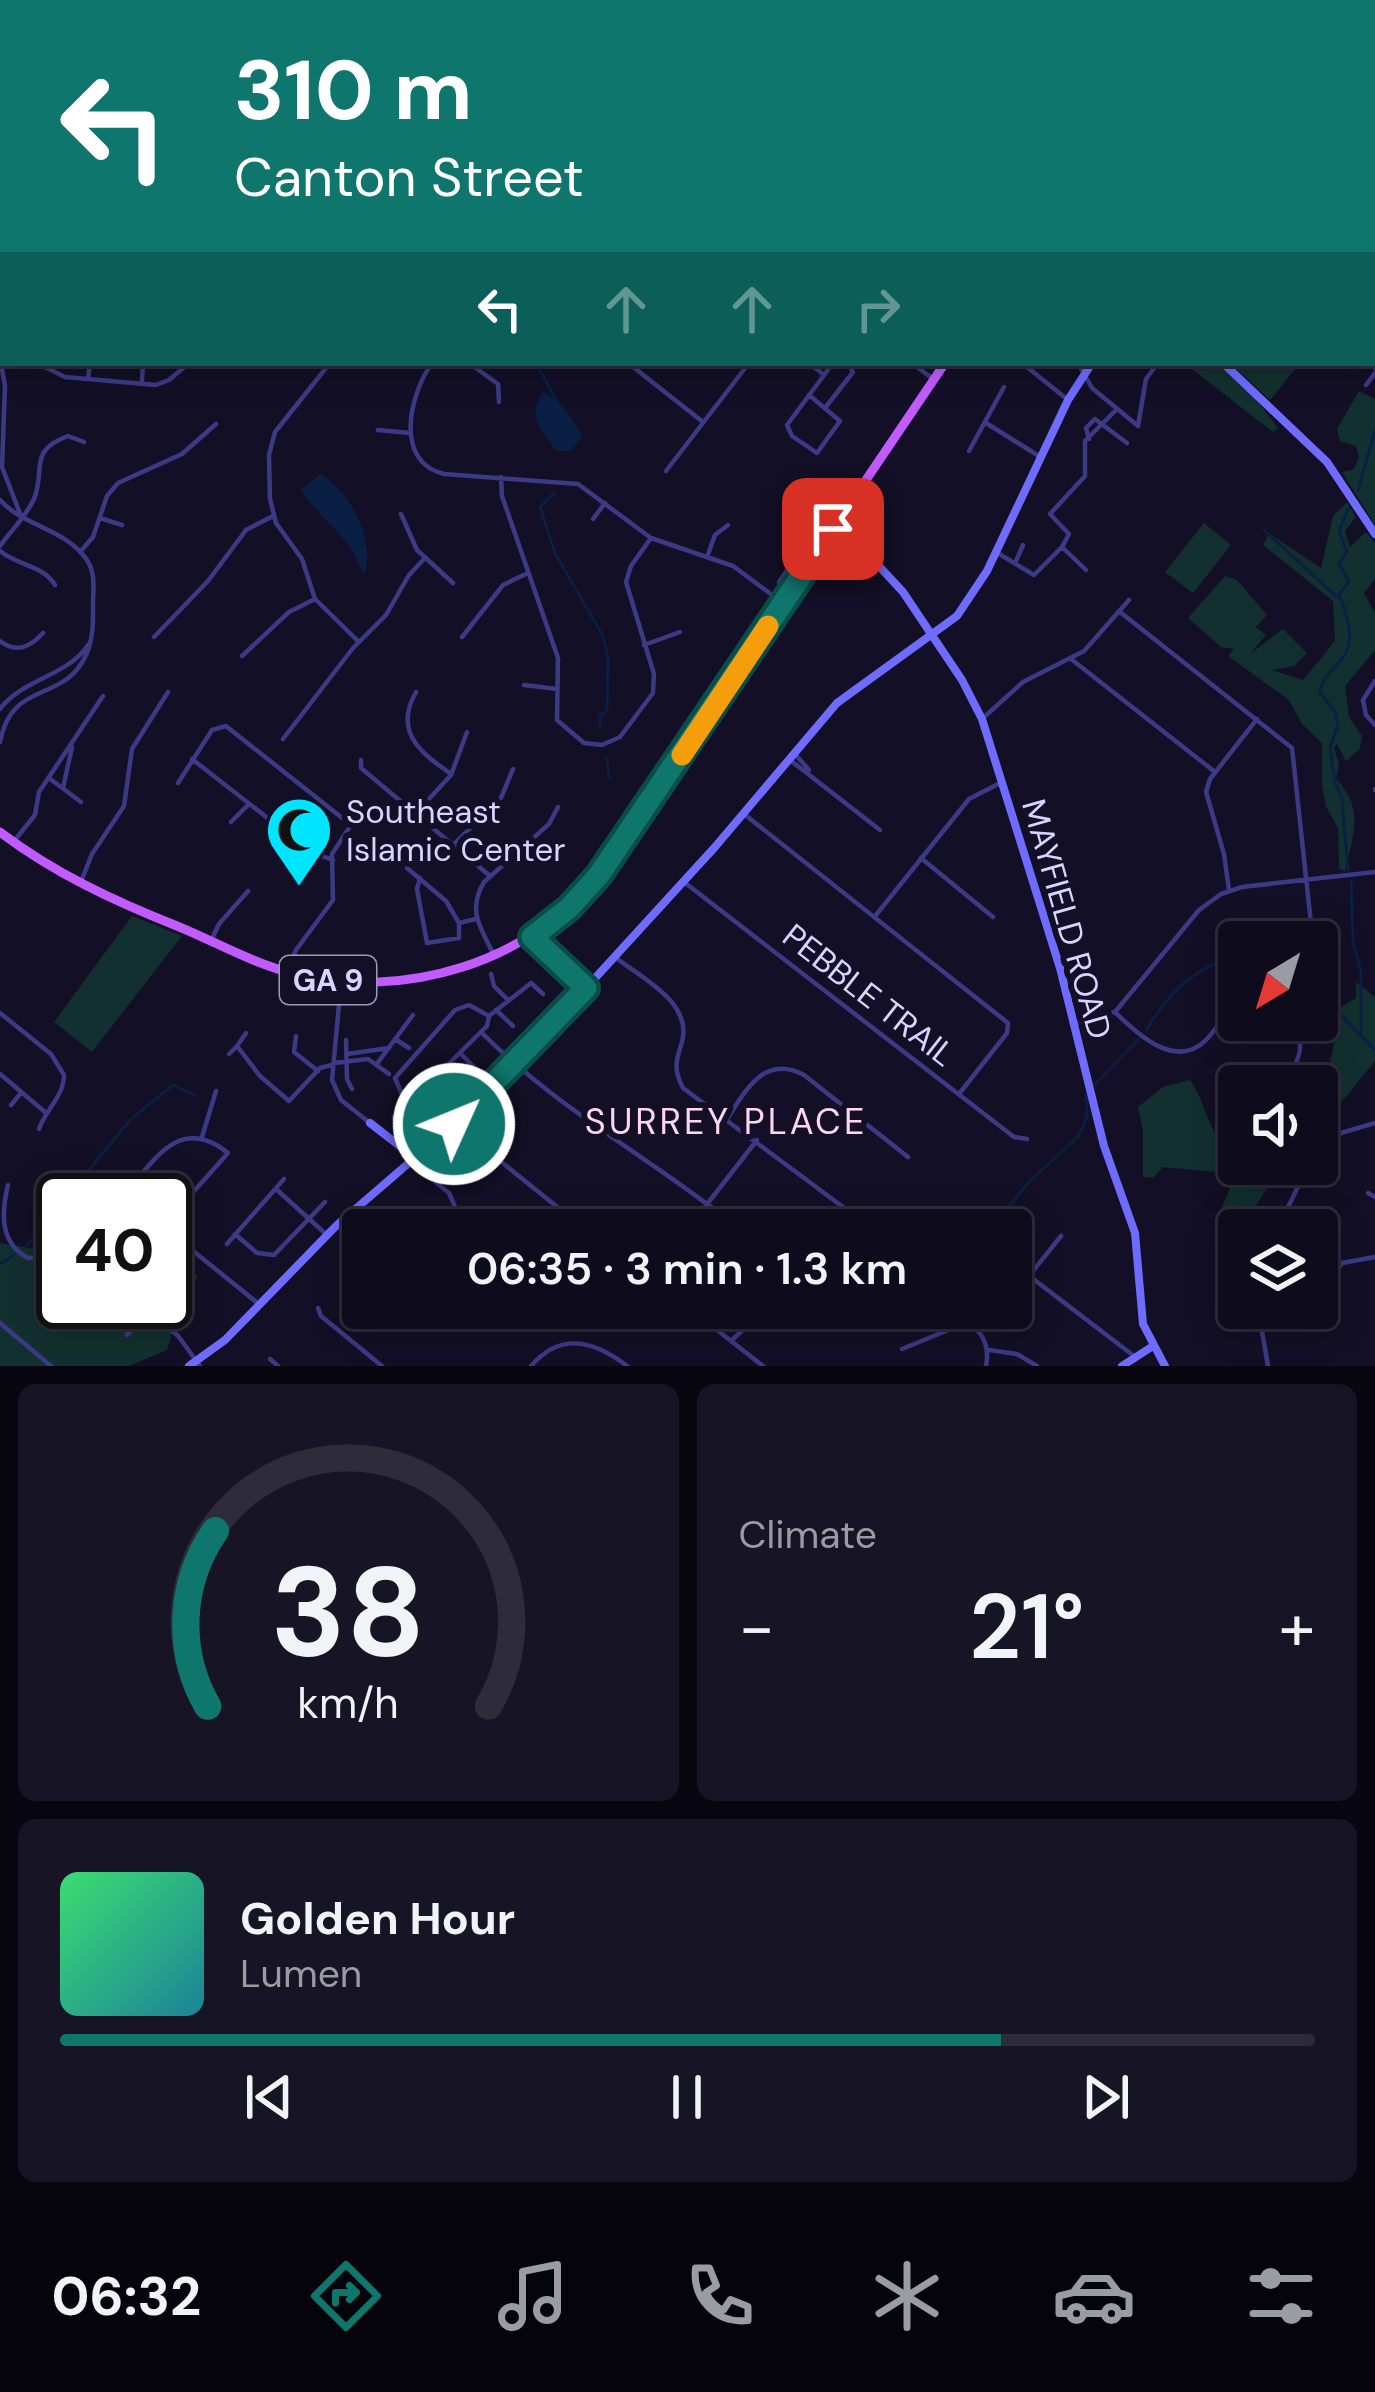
<!DOCTYPE html>
<html lang="en">
<head>
<meta charset="utf-8">
<style>
  body { margin:0; font-family:"DM Sans",sans-serif; background:#171425; color:#f1f3f6; height:100vh; display:flex; flex-direction:column; font-size:45px; white-space:nowrap }
  * { box-sizing:border-box; margin:0 }
  p { font-size:39px; color:#9b9ba3 }
  .icon { flex:none; width:66px; height:66px; fill:none; stroke:currentColor; stroke-width:2; stroke-linecap:round; stroke-linejoin:round }
  .map { position:relative; height:1366px; overflow:hidden }
  .details { display:flex; flex-direction:column; gap:18px; padding:18px; background:#08060f; flex:1 }
  .details>* { flex:none }
  .banner { position:absolute; left:0px; top:0px; width:1377px; height:366px; box-shadow:0 6px 30px #0003,0 0 0 3px #2e2b3b; background:#0f766e; color:#fff; overflow:hidden }
  .needle { width:78px; rotate:218deg }
  .buttons { position:absolute; left:1218px; top:921px; display:grid; gap:24px }
  .buttons a { display:grid; place-items:center; width:120px; height:120px; border-radius:12px; background:#0e0b1c; box-shadow:0 6px 30px #0003,0 0 0 3px #2e2b3b; font-size:60px }
  .speed { position:absolute; left:36px; top:1173px; display:flex; gap:24px; font-size:60px; font-weight:700; text-align:center }
  .speed>* { display:grid; place-content:center; width:156px; height:156px; border-radius:50%; background:#0e0b1c; box-shadow:0 6px 30px #0003,0 0 0 3px #2e2b3b; line-height:1 }
  .speed .limit { border:6px solid #111; border-radius:18px; background:#fff; color:#111 }
  .pin { position:absolute; display:grid; place-items:center; width:102px; height:102px; color:#fff; margin:-51px; border-radius:24px; box-shadow:0 6px 18px #0006 }
  .me { position:absolute; width:132px; margin:-66px; rotate:46deg; stroke-linejoin:round; filter:drop-shadow(0 0 9px #0008) }
  .turn { display:flex; align-items:center; gap:42px; height:252px; padding:0 36px; font-size:54px }
  .turn .icon { width:156px; height:156px; stroke-width:2.5 }
  .turn b { display:block; font-size:84px; line-height:102px }
  .lanes { display:flex; align-items:center; height:114px; padding:0 36px; background:#0003; justify-content:center; gap:60px; direction:ltr }
  .lanes .off { opacity:.35 }
  .big { font-size:90px; font-weight:600; line-height:1.1 }
  .details .card { flex:1; display:flex; flex-direction:column; justify-content:center; gap:18px; min-width:0; padding:0 42px; border-radius:18px; background:#171425 }
  .details .dial { align-items:center; gap:0 }
  .dial svg { height:312px; overflow:visible; fill:none; stroke:#2e2b3b; stroke-width:7; stroke-linecap:round; text-anchor:middle }
  .dial text { fill:#f1f3f6; stroke:none }
  .song { display:flex; align-items:center; gap:36px }
  .cover { width:144px; height:144px; border-radius:18px; background:linear-gradient(135deg,hsl(140 70% 55%),hsl(190 70% 35%)) }
  .played { height:12px; border-radius:6px; background:linear-gradient(90deg,#0f766e 75%,#2e2b3b 75%) }
  .keys { display:flex; justify-content:space-around; direction:ltr }
  .heat { display:flex; justify-content:space-between; align-items:center; font-size:66px; direction:ltr }
  .details .tiles { flex:1; display:grid; gap:18px; grid-template-columns:1fr 1fr }
  .card:last-child { grid-column:span 2 }
  .trip { position:absolute; left:342px; top:1209px; width:690px; height:120px; border-radius:12px; background:#0e0b1c; box-shadow:0 6px 30px #0003,0 0 0 3px #2e2b3b; font-weight:600; line-height:120px; text-align:center }
  .menu { display:flex; height:192px; justify-content:space-around; align-items:center; background:#06040b; color:#9b9ba3 }
  .menu .icon { width:84px; height:84px }
  .menu .selected { color:#0f766e }
  .menu b { font-size:54px; color:#f1f3f6 }
  .map>svg:first-child { display:block }
  .green { fill:#12302f }
  .water { fill:#0a1f44 }
  .lines { fill:none; stroke-linecap:round; stroke-linejoin:round }
  .stream { stroke:#0a1f44; stroke-width:3 }
  .street { stroke:#3d3a85; stroke-width:4.5 }
  .secondary { stroke:#6f6bff; stroke-width:8 }
  .primary { stroke:#c25bff; stroke-width:9 }
  .highway { stroke:#ff4fa3; stroke-width:10 }
  .route-casing { stroke:#0a4d48; stroke-width:30 }
  .route { stroke:#0f766e; stroke-width:21 }
  .slow { stroke:#f59e0b; stroke-width:21 }
  .labels { text-anchor:middle; dominant-baseline:central; stroke-width:12; stroke-linejoin:round; paint-order:stroke }
  .shield { fill:#130f26; stroke:#9e99be; stroke-width:3 }
  .shield-label { font-size:30px; font-weight:bold; fill:#d9d4ff }
  .poi-label { font-size:33px; fill:#d9d4ff; stroke:#130f26; text-anchor:start }
  .street-label { font-size:33px; fill:#d9d4ff; stroke:#130f26 }
  .neighbourhood-label { font-size:36px; letter-spacing:3px; fill:#ffd6f0; stroke:#130f26 }
</style>
</head>
<body>
<div class="map">
<svg width="1375" height="1366" viewBox="0 0 1375 1366">
  <rect width="100%" height="100%" fill="#130f26"/>
  <path class="green" d="M1184 363H1216L1252 394 1278 428 1273 432Z
    M1230 363H1300L1270 400Z
    M1359 391 1375 399V525L1342 472 1354 469 1359 457 1356 446 1340 441 1337 429Z
    M1347 502 1356 517 1345 531 1350 547 1366 532 1375 543V579L1364 593 1375 613V650L1345 686 1349 717 1362 736 1360 749 1346 761 1337 744 1334 748 1339 764 1336 779C1365 808 1353 836 1345 871L1339 869 1338 828 1326 807 1322 783V743L1302 724 1289 700 1228 656 1234 649 1221 647 1188 618 1225 576 1237 580 1267 615 1256 627 1266 635 1250 654 1283 629 1307 653 1294 666 1272 670 1303 680 1335 641 1333 601 1263 545 1269 534 1276 538 1321 568 1333 516Z
    M1204 523 1231 545 1193 593 1165 572Z
    M132 916 182 936 92 1052 54 1022Z
    M1356 982 1375 997V1061L1346 1097 1317 1122V1086L1328 1074 1341 1007 1356 998Z
    M1190 1080C1208 1105 1207 1141 1239 1154V1164H1283L1235 1237 1217 1219 1236 1174 1163 1167 1153 1178 1143 1177V1132L1138 1107 1163 1087Z
    M0 1243 63 1254V1302H165V1270L198 1275 178 1311 167 1350 129 1366H0Z"/>
  <path class="water" d="M543 392C560 401 574 419 582 437L571 451H556C543 429 525 419 543 392Z
    M320 474C350 491 375 539 365 572L362 573C353 539 319 518 301 490Z"/>
  <g class="lines">
    <path class="stream" d="M403 0V3
      M536 363 557 402
      M1358 491 1375 430
      M554 493 540 507 555 553 603 636 608 657 607 711 600 715V726
      M1264 530 1337 597
      M607 759 609 777
      M1348 870 1342 799 1335 782 1330 748 1338 724 1335 712 1320 693C1322 677 1331 672 1341 660 1358 641 1346 614 1339 594L1349 582 1339 564 1347 552 1339 531 1348 509
      M1351 881 1353 942 1361 971V1032
      M1317 991 1375 1050
      M1147 1029C1167 995 1198 962 1239 958
      M1095 1084 1138 1040
      M64 1200 131 1119 173 1085 196 1096
      M977 1230 1001 1216 1029 1182 1078 1137 1087 1117 1086 1095
      M26 1247 62 1203
      M0 1264 13 1256"/>
    <path class="street" d="M356 0V3
      M445 0V3
      M539 0 542 3
      M639 0 642 3
      M962 0V3
      M1011 0 1012 3
      M1222 0V3
      M10 3 11 0
      M22 3 24 0
      M36 3 37 0
      M60 3 63 0
      M128 3 130 0
      M246 3V0
      M815 3 817 0
      M870 3 872 0
      M987 3 988 0
      M0 19 3 14
      M0 47 3 45
      M0 106 3 79
      M0 110H3
      M0 142 3 144
      M0 217 3 220
      M1374 255 1375 254
      M0 262 3 261
      M0 358 5 386 2 467 21 516
      M37 363 65 377 156 385 169 380 188 364
      M330 363 275 432 269 455 270 499 276 523 302 559 315 599 359 642
      M432 363C409 395 394 462 444 474L578 484 651 538 733 566 783 603
      M469 363 498 384 499 402
      M628 363 703 422
      M809 363 824 375
      M912 363 933 379
      M1022 363 1068 400
      M1078 363 1092 388 1138 426 1146 379 1158 363
      M1370 363 1375 368
      M88 379 90 363
      M142 381 143 363
      M1366 385 1375 373
      M809 395 840 421 817 453 792 436 787 425 833 363
      M825 408 853 372 848 363
      M986 423 1042 458
      M378 430 410 433
      M1089 439 1086 428 1095 419 1127 443
      M969 451 1004 387
      M666 471 749 363
      M501 477 502 496 558 658 557 720 584 743 602 745 620 737 653 693 654 674 626 582 631 566 651 538
      M0 500C22 525 63 529 84 556 95 569 94 584 93 600 93 619 94 638 86 655 64 704 12 679 0 742
      M401 514 417 550 453 583
      M100 518 122 525
      M593 519 605 503
      M0 546C10 532 27 515 34 499 46 470 27 451 68 436L84 442
      M1062 547 1069 534 1050 514 1085 476V441L1117 409
      M0 551C18 566 43 565 55 585
      M80 552 93 537 107 496 118 483 182 454 216 424
      M996 552 1034 575 1062 547 1086 570
      M707 557 715 535 728 525
      M1016 561 1023 545
      M779 582 819 524 824 522 833 529
      M1120 612 1292 748 1313 942
      M154 637 208 581 246 530 273 516
      M462 637 503 585 528 573
      M0 641C17 654 30 647 43 633
      M644 645 680 632
      M242 656 289 612 315 599
      M1071 659 1215 772
      M1375 681 1363 700 1366 715 1375 725
      M524 685 557 689
      M416 692C393 732 421 753 451 774
      M0 709C22 679 68 676 88 645
      M982 719 1023 682 1084 651 1129 600
      M283 739 353 648 386 615 409 575 425 558
      M795 754 809 770
      M192 759 311 852 333 860
      M361 760V768L490 876
      M790 760 880 830
      M49 778 81 802
      M178 783 212 730 226 726 351 825 332 854 333 900 296 950 287 972
      M63 788 72 747
      M1375 789V790
      M416 813 451 775 467 732
      M744 814 1008 1023 1007 1033 959 1094
      M231 822 249 804
      M15 840 35 815 39 792 103 696
      M453 845 501 798 513 769
      M921 858 993 917
      M407 868 446 901 459 923 476 919
      M420 878 417 889 427 943 459 938V923
      M82 879 92 854 124 806 132 749 168 692
      M684 882 1014 1137 1027 1139
      M1229 890 1224 854 1206 792 1210 779 1257 719
      M876 915 969 799 1002 782
      M219 924 248 891
      M211 941 219 924 214 934
      M492 951C479 926 468 909 484 882L549 824 558 807
      M1317 953 1323 958
      M615 957C641 978 693 1002 682 1042 676 1060 673 1070 683 1088L851 1213 856 1224
      M491 974 494 986 508 1000
      M341 983 332 1080 341 1100 370 1123
      M496 1010 513 1026
      M1115 1012C1138 1035 1176 1070 1206 1040 1217 1028 1225 1014 1239 1005
      M0 1013 51 1054 64 1075C64 1096 46 1109 39 1129
      M489 1016 531 983 543 994
      M1075 1024 1115 1012 1199 910 1221 894 1242 887 1375 872
      M481 1032C558 1110 656 1161 741 1230
      M296 1036 294 1052 318 1071
      M395 1039 409 1048
      M346 1040 347 1079 352 1089
      M237 1046 246 1033
      M460 1053 473 1066
      M229 1054 237 1046 260 1076 289 1101 320 1068 332 1065
      M347 1054 389 1048
      M334 1063 368 1059 389 1074
      M376 1065 413 1015
      M443 1069 457 1084
      M0 1074 45 1112
      M1280 1086C1298 1064 1309 1046 1291 1020
      M408 1102 421 1114
      M11 1105 21 1093
      M727 1119C746 1090 764 1054 804 1075L908 1157
      M454 1124 586 1230
      M405 1131 395 1122 394 1117 410 1096 417 1095 487 1026 489 1016 469 1005 455 1010 395 1078 401 1092 410 1096
      M202 1137 216 1091
      M1317 1152 1341 1133 1375 1123
      M410 1161 449 1193 465 1230
      M8 1185C1 1214 0 1243 28 1258L63 1256
      M276 1189 327 1235
      M1368 1193 1375 1197
      M146 1200 131 1187C158 1154 183 1117 228 1153L171 1217
      M165 1213 187 1246 260 1305
      M687 1230 757 1140
      M1277 1230 1309 1164
      M235 1234 257 1253 274 1255 325 1202
      M227 1244 284 1179
      M1317 1252 1342 1263 1375 1257
      M1011 1262 1134 1356
      M1029 1276 1061 1236
      M1323 1292 1342 1263
      M142 1302 179 1337 200 1366
      M318 1308 321 1316 382 1366
      M689 1308 763 1366
      M951 1308C973 1325 992 1336 986 1366
      M1258 1308 1268 1366
      M0 1323 51 1366
      M127 1335 149 1309
      M731 1341 766 1308
      M902 1349 946 1331 960 1315
      M989 1350 1017 1354 1037 1366
      M270 1359 278 1366
      M531 1366C561 1331 595 1341 627 1366"/>
    <path class="secondary" d="M781 0 785 3
      M1103 3H1131
      M1140 3 1144 0
      M1374 94 1375 95
      M1374 106 1375 107
      M1374 114 1375 115
      M1374 164 1375 163
      M1374 234 1375 235
      M1223 363 1327 462 1375 534
      M833 529 877 564 903 592 962 680 982 719 1060 968 1104 1146 1135 1233 1143 1324 1165 1366
      M532 937 586 988
      M370 1123 414 1157
      M189 1366 225 1340 337 1225 454 1124 533 1046 715 847 837 703 957 616 987 571 1068 400 1092 363
      M1122 1366 1153 1346"/>
    <path class="primary" d="M843 515 848 539
      M0 832C54 873 114 901 177 926 216 942 254 964 295 974 406 1000 528 963 599 875L945 363"/>
    <path class="highway" d="M1268 0 1271 3
      M1284 0 1287 3
      M1374 49 1375 48"/>
  </g>
  <g class="lines">
    <g class="route-casing">
      <path id="route" d="M454 1124 586 988 532 937 569 908 599 875 833 529"/>
    </g>
    <use href="#route" class="route"/>
    <path class="slow" d="M682 755 768 626"/>
  </g>
  <defs>
    <g id="mosque-pin" transform="scale(3.45)"><path d="M0 17L-7.5 6A9.5 9.5 0 1 1 7.5 6Z" fill="#00e5ff" stroke="#130f26"/><path d="M3.5-4.9A6 6 0 1 0 3.5 4.9A5 5 0 1 1 3.5-4.9Z" fill="#111"/></g>
  </defs>
  <g fill-rule="evenodd">
    <use href="#mosque-pin" x="299" y="830"/>
  </g>
  <g class="labels">
    <rect class="shield" x="280" y="956" width="96" height="48" rx="9"/>
    <g class="shield-label">
      <text x="328" y="980">GA 9</text>
    </g>
    <g class="poi-label">
      <text x="346" y="811">Southeast<tspan x="346" dy="38">Islamic Center</tspan></text>
    </g>
    <g class="street-label">
      <text transform="translate(1067 919) rotate(74)">MAYFIELD ROAD</text>
      <text transform="translate(869 995) rotate(38)">PEBBLE TRAIL</text>
    </g>
    <g class="neighbourhood-label">
      <text x="726" y="1121">SURREY PLACE</text>
    </g>
  </g>
</svg>
<div class="buttons">
<a><svg class="needle" viewBox="-14 -14 28 28"><path d="M0-13l5 13h-10z" fill="#e53935"/><path d="M0 13l5-13h-10z" fill="#9b9ba3"/></svg></a>
<a><svg class="icon" aria-label="sound" viewBox="0 0 24 24"><path d="M4 9h4l5-4v14l-5-4H4zM17 9q2 3 0 6"/></svg></a>
<a><svg class="icon" aria-label="layers" viewBox="0 0 24 24"><path d="M12 4l9 5-9 5-9-5zM3 14l9 5 9-5"/></svg></a>
</div>
<div class="speed"><div class="limit">40</div></div>
<div class="pin" style="left:833px;top:529px;background:#d93025"><svg class="icon" aria-label="arrive" viewBox="0 0 24 24"><path d="M6 21V4h12l-3 4 3 4H6"/></svg></div>
<svg class="me" style="left:454px;top:1124px" viewBox="-20 -20 40 40"><circle r="17" fill="#0f766e" stroke="#fff" stroke-width="3"/><path d="M0-11L8 9 0 5-8 9z" fill="#fff"/></svg>
<div class="trip">06:35 · 3 min · 1.3 km</div>
<div class="banner">
<div class="turn"><svg class="icon" aria-label="left" viewBox="0 0 24 24"><path d="M17 20v-9H6M10 6l-5 5 5 5"/></svg><div><b>310 m</b>Canton Street</div></div>
<div class="lanes"><svg class="icon" aria-label="left" viewBox="0 0 24 24"><path d="M17 20v-9H6M10 6l-5 5 5 5"/></svg><svg class="icon off" aria-label="ahead" viewBox="0 0 24 24"><path d="M12 20V5M6 11l6-6 6 6"/></svg><svg class="icon off" aria-label="ahead" viewBox="0 0 24 24"><path d="M12 20V5M6 11l6-6 6 6"/></svg><svg class="icon off" aria-label="right" viewBox="0 0 24 24"><path d="M7 20v-9h11M14 6l5 5-5 5"/></svg></div>
</div>
</div>
<section class="details">
<div class="tiles">
<div class="card dial"><svg viewBox="0 0 100 80">
<path d="M14 69A42 42 0 1 1 86 69"/>
<path d="M14 69A42 42 0 0 1 16 24" stroke="#0f766e"/>
<text x="50" y="56" font-size="32" font-weight="700">38</text>
<text x="50" y="72" font-size="11">km/h</text>
</svg></div>
<div class="card"><p>Climate</p>
<div class="heat"><a>−</a><b class="big">21°</b><a>+</a></div>
</div>
<div class="card">
<div class="song"><i class="cover"></i><div><b>Golden Hour</b><p>Lumen</p></div></div>
<div class="played"></div>
<div class="keys"><svg class="icon" aria-label="previous" viewBox="0 0 24 24"><path d="M18 5L8 12l10 7zM5 5v14"/></svg><svg class="icon" aria-label="pause" viewBox="0 0 24 24"><path d="M8 5v14M16 5v14"/></svg><svg class="icon" aria-label="next" viewBox="0 0 24 24"><path d="M6 5l10 7-10 7zM19 5v14"/></svg></div>
</div>
</div>
</section>
<nav class="menu">
<b>06:32</b>
<svg class="icon selected" aria-label="directions" viewBox="0 0 24 24"><path d="M12 3l9 9-9 9-9-9zM9 14v-3h6M13 9l2 2-2 2"/></svg>
<svg class="icon" aria-label="music" viewBox="0 0 24 24"><path d="M9 18V5l10-2v13"/><circle cx="6" cy="18" r="3"/><circle cx="16" cy="16" r="3"/></svg>
<svg class="icon" aria-label="phone" viewBox="0 0 24 24"><path d="M5 4h4l2 5-3 2q2 4 5 5l2-3 5 2v4C11 20 4 13 5 4z"/></svg>
<svg class="icon" aria-label="climate" viewBox="0 0 24 24"><path d="M12 3v18M4 7l16 10M4 17L20 7"/></svg>
<svg class="icon" aria-label="car" viewBox="0 0 24 24"><path d="M5 17H2v-5l4-1 3-4h7l3 4 3 1v5h-3M9 17h6M6 11h13"/><circle cx="7" cy="17" r="2"/><circle cx="17" cy="17" r="2"/></svg>
<svg class="icon" aria-label="filters" viewBox="0 0 24 24"><path d="M4 7h16M4 17h16"/><circle cx="9" cy="7" r="2"/><circle cx="15" cy="17" r="2"/></svg>
</nav>
</body>
</html>
